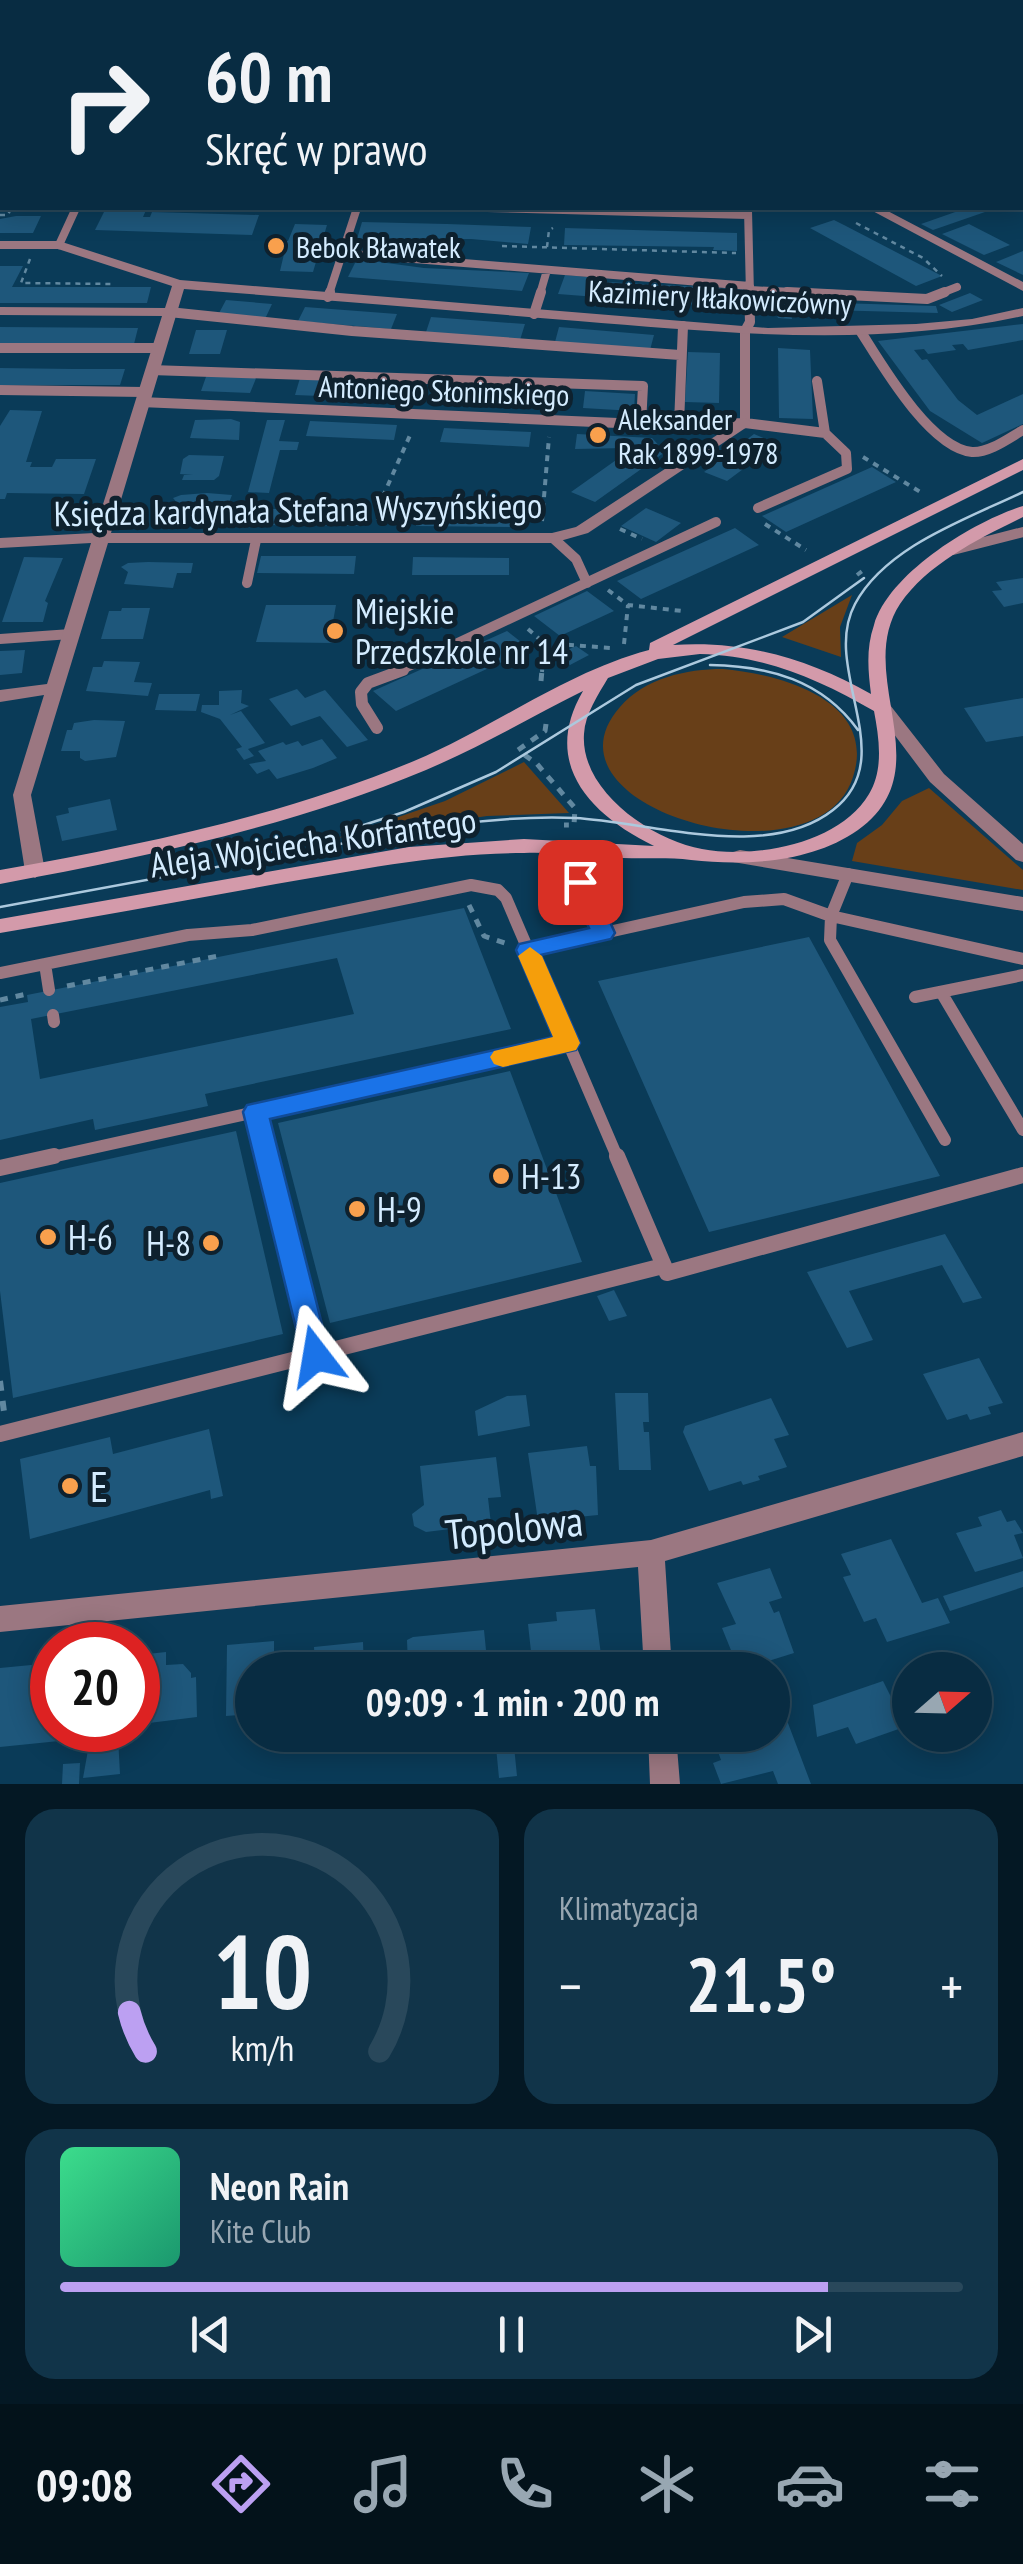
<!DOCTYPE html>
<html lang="pl">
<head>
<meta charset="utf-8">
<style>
  body { margin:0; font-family:"PT Sans Narrow",sans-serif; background:#113449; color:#f1f3f6; height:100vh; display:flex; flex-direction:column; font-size:38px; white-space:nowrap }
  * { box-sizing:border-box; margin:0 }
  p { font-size:32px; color:#98a7b2 }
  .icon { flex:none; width:55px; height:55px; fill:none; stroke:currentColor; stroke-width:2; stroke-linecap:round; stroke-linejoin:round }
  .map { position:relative; height:1784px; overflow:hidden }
  .panel { display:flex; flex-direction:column; gap:25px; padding:25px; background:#041824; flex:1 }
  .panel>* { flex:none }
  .banner { position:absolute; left:0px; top:0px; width:1025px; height:210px; box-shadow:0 5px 25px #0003,0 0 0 2px #29485b; background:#082c42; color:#f1f3f6; overflow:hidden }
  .needle { width:65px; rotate:70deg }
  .tools { position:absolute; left:892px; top:1652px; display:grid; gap:20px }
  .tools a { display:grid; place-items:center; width:100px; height:100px; border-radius:50%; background:#082c42; box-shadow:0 5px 25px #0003,0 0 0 2px #29485b; font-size:50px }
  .speed { position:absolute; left:30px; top:1622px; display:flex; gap:20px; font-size:50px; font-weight:700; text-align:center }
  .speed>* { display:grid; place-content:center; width:130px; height:130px; border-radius:50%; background:#082c42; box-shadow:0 5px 25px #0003,0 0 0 2px #29485b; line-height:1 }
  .speed .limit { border:15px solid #d22; background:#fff; color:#111 }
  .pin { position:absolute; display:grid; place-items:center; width:85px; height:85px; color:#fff; margin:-42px; border-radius:20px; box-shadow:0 5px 15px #0006 }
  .me { position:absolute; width:110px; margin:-55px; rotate:346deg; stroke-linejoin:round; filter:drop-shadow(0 0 8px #0008) }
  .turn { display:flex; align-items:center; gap:35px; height:210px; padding:0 40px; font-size:45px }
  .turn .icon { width:130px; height:130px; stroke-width:2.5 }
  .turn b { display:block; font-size:70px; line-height:85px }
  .big { font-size:75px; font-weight:700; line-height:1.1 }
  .panel .card { flex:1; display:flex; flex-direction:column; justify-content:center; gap:15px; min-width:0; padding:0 35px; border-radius:30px; background:#113449 }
  .panel .dial { align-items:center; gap:0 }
  .dial svg { height:260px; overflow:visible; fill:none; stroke:#29485b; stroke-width:7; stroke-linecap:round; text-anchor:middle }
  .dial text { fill:#f1f3f6; stroke:none }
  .song { display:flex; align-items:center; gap:30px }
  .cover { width:120px; height:120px; border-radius:15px; background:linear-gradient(135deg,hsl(150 70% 55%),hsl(160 70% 35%)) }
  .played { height:10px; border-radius:5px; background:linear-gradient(90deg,#bca0f2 85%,#29485b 85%) }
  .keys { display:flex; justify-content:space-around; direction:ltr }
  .heat { display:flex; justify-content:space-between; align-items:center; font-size:55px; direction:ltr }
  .panel .tiles { flex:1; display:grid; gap:25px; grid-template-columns:1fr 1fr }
  .card:last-child { grid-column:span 2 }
  .trip { position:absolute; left:235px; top:1652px; width:555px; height:100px; border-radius:50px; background:#082c42; box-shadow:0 5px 25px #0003,0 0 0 2px #29485b; font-weight:700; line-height:100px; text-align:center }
  .menu { display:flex; height:160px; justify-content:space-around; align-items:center; background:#03121a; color:#98a7b2 }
  .menu .icon { width:70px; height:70px }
  .menu .selected { color:#bca0f2 }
  .menu b { font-size:45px; color:#f1f3f6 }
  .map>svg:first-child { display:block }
  .green { fill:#683f18 }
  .building { fill:#1e577b; fill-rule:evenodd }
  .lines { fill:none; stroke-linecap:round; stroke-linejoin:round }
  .path-far3 { stroke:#6188a0; stroke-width:2.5; stroke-dasharray:5 5; stroke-linecap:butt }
  .path-far2 { stroke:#6188a0; stroke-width:4; stroke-dasharray:6 6; stroke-linecap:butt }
  .path-far1 { stroke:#6188a0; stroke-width:5; stroke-dasharray:8 8; stroke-linecap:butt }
  .path { stroke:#6188a0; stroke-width:6; stroke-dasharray:10 10; stroke-linecap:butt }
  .service-far3 { stroke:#9b7781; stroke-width:8 }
  .service-far2 { stroke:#9b7781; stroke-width:10 }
  .service-far1 { stroke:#9b7781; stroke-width:12 }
  .service { stroke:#9b7781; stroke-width:16 }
  .minor { fill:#9b7781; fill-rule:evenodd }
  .tertiary { fill:#9b7781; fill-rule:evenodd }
  .secondary { fill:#d39aaa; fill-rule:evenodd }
  .tram { stroke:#acc9de; stroke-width:2.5 }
  .route { fill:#1a73e8; stroke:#114b97; stroke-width:2.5 }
  .slow { fill:#f59e0b }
  .poi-dot { fill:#f9a04d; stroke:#0e212e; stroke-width:4 }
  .labels { text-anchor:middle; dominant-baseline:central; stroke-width:10; stroke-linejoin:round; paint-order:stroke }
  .far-poi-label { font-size:30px; fill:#d4ecff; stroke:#0e212e; text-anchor:start }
  .far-street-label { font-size:30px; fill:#d4ecff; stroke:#0e212e }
  .street-label { font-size:35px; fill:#d4ecff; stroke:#0e212e }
  .poi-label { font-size:35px; fill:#d4ecff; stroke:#0e212e; text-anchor:start }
  .near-poi-label { font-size:42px; fill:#d4ecff; stroke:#0e212e; text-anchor:start }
  .near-street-label { font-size:42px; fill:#d4ecff; stroke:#0e212e }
</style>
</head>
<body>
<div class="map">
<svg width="1023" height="1784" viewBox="0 0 1023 1784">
  <rect width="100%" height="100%" fill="#0a3b58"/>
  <path class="green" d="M852 595 840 627 841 657 782 637Z
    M723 669C779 674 878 700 853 777 818 889 531 808 620 707 645 678 686 669 723 669Z
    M524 762 569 813 487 816 337 838 445 801Z
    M929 788 1023 870V890L852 861 857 843 882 825 902 801Z"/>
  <path class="building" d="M106 208H147L143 217H150L152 212 259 215 252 235 95 230Z
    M956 208 985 212 933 230 921 224 961 210Z
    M16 216H41L33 233H0V219Z
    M834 220 844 225 942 276 916 286 810 228Z
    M362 222 447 224 531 227 528 244 471 239H357Z
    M295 224 327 225 313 272 280 271 284 254 278 253 282 241H288Z
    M969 224 1010 245 984 255 942 234Z
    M565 228 737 233V251L713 250 714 247 564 245Z
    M1023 251V275L996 262Z
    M357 259 424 268 529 273 522 291 348 277Z
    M0 266H23L12 287H151L147 303H0Z
    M565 275 588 277 587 281 741 289 738 308 558 294Z
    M970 293 983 300 952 312 939 305Z
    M226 300 272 304 265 319 218 315Z
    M772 301 936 306 938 313 790 309 792 319 778 318Z
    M305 307 397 314 391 329 298 321Z
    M431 317 525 324 520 340 426 332Z
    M1023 324V340L968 350 963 344 952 345 956 350 928 354 924 349 914 350 922 360 927 359 958 400 977 415 1023 394V424L982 443 930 411 878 341Z
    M0 327 138 328 134 344 0 343Z
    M559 327 654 335 650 350 555 342Z
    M196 330H227L220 354H189Z
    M778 348 810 350 813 419 779 418Z
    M688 352 720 353 719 403 685 402Z
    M0 368 73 369H125L120 385H0Z
    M207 374 257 376 250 393 201 391Z
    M300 378 398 383 394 399 295 395Z
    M442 385 491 387 541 389 538 406 438 401Z
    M585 391 635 394 634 411 583 408Z
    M10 410 42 411 26 462H32L30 467H52L56 459H96L84 494 7 493 5 499H0V426Z
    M231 419 240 422 239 440 190 438 195 420Z
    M267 420H285L279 441 299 442 297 450H280L269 493 248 492Z
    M310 421 354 423 397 425 394 440 306 436Z
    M444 428 485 430 531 432 529 447 440 442Z
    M577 434 652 438 665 452 595 502 571 492 626 453V448L575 449Z
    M754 434 777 444 727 481 704 472Z
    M189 455 224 456 219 476 214 480H182L184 475H193L180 474 183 459Z
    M872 467 896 482 786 532 762 516Z
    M181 495 207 493 232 495 221 523H194L174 520 178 504 173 498Z
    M646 508 681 523 656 542 621 526Z
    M269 509H315L362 510 360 526 266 525Z
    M417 510 510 511V527L416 526Z
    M735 528 759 545 641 599 617 581Z
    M261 556H356L354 574 257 573Z
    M24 557 63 558 45 601 48 603 43 622H2Z
    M413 557 509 558V575H412Z
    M128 563 148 562 193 563 191 573H177L173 588 124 584 128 572 121 567Z
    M1023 578V603L1004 607 992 591 1002 590 996 582Z
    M587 591 614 611 560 636 534 616Z
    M266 605H336L332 627H336L334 643 256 642Z
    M122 608H150L143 639H101L109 611H121Z
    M507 631 530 649 396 711 373 691Z
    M576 646 589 655 570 665 557 655Z
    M25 650 22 673 0 675V651Z
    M104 661 140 662 134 682 152 683 148 696 86 691 93 667H102Z
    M297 689 305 698 325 690 368 740 347 747 320 716 291 726 269 699Z
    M242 690 241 703 249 706 230 715 241 711 265 743 248 749 254 756 244 760 236 749 242 747 220 719 201 712 202 705H219V691Z
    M159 694H200L196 711 155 710Z
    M1023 698V736L986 742 964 708Z
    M94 720 125 721 116 757 85 761 80 758V751H61L67 730H72L74 723Z
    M322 739 337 758 313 768 277 779 269 769 257 774 249 764 266 761 258 751 283 742 286 745 298 741 302 746Z
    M110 799 117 830 62 841 56 816 69 813 68 808Z
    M464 908 511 1029 205 1094 208 1106 95 1130 93 1119 0 1140V1007L28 1002 27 995ZM337 958 354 1014 40 1079 31 1019Z
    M809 937 940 1176 709 1232 598 981Z
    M510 1071 582 1262 330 1323 278 1123Z
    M236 1131 283 1334 13 1398 0 1291V1183Z
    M945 1234 982 1298 963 1303 942 1265 849 1291 873 1340 847 1348 807 1272Z
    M614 1290 627 1316 609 1321 597 1296Z
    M979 1358 1003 1403 988 1407 991 1414 970 1420 967 1414 947 1420 923 1374Z
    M615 1393H648L649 1422H643L644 1432H649L651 1470H619Z
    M526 1395 530 1426 478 1436 475 1411 507 1396Z
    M771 1398 789 1435 774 1439 787 1467 758 1476 760 1480 743 1485 741 1481 709 1491 683 1432 685 1426Z
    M209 1429 223 1496 211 1499 210 1490 30 1539 20 1459 110 1437 113 1454Z
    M587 1446 590 1466H596L598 1515 538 1521 528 1453Z
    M496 1457 501 1497 488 1498 491 1524 426 1532 414 1526 412 1514 424 1505 420 1466Z
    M1001 1510 1007 1522 1015 1520 1023 1533 1014 1535 1023 1558 975 1572 956 1533 982 1526 978 1517Z
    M891 1539 922 1603 938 1598 950 1623 887 1642 876 1618 864 1622 843 1577 851 1575 841 1554Z
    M770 1568 782 1598 769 1602 774 1613 779 1611 794 1653 739 1670 722 1628 736 1624 717 1583Z
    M1023 1571V1587L950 1611 943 1596Z
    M595 1609 603 1670H533L528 1624 557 1621 556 1612Z
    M484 1630 488 1670H415V1665L408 1666 407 1640 413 1637Z
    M274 1641V1670H252V1714L226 1716 227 1645Z
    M363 1642 364 1670H315L314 1647Z
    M166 1652V1665L183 1664 191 1673V1678L196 1677 197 1717 141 1724 142 1714 138 1715V1655Z
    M52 1663V1730H59V1741L0 1747V1668Z
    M883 1681 894 1703 903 1700 910 1725 856 1744 848 1727 817 1737 813 1705Z
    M780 1702 811 1784H778L773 1771 721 1784 713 1763 721 1760 712 1735H772V1704Z
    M118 1737 120 1774 83 1778 90 1739Z
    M514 1746 517 1776 499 1778 496 1747Z
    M80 1763 79 1784H62L63 1764Z"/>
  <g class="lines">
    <path class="path-far3" d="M85 0 91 2
      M0 215H8L11 208
      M856 223 923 258 942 276
      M502 246 736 253
      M547 247 549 230 553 228
      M30 259 21 283 114 284"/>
    <path class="path-far2" d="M863 457 922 493
      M378 520 380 503 411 433
      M542 521 549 437
      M765 524 806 550
      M620 529 642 539
      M857 575 865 569
      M608 590 628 605 682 611
      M528 629 544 643 542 672
      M544 643 611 648
      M624 644 628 605"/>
    <path class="path-far1" d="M541 681 542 670
      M546 724 545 731 518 750 537 764 575 808 574 825H564
      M469 905 484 936 505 943
      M67 986 223 955
      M0 1000 31 993"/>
    <path class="path" d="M0 1381 4 1412"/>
    <path class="service-far3" d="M150 0 161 2
      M249 2 255 0
      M606 2H618
      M487 208 747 215
      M748 210 750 294
      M59 245 76 208
      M340 253 750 286
      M750 290 836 294
      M329 294 357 208
      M540 294 547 270
      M939 294 957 287"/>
    <path class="service-far2" d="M787 292 927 299 945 292
      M328 297 330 292
      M169 312 352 331 680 355
      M534 314 541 292
      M861 332C882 365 930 448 972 452 989 453 1009 438 1023 430
      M0 348H158
      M151 370 643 386 641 424
      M0 390 144 392
      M141 402 641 424 745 423 825 433
      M745 423V331L750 322 749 292
      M679 424 683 326
      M758 508 847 469 846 453 825 433 817 381
      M553 538 576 559 587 583
      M953 550 1023 532
      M247 583 256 540
      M0 639 71 634
      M396 672 716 522"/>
    <path class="service-far1" d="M377 728 362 704 361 692 368 683 403 670
      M848 874 831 916 830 940 945 1140
      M580 882 603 933
      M527 950 744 902 784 899 831 916 1023 959
      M45 964 49 990
      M0 973 188 935 252 930 471 885 498 890 506 898 618 1159
      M941 992 1023 1130
      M915 997 1023 975
      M53 1015 54 1022
      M255 1112 267 1159
      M43 1159 568 1043"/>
    <path class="service" d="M266 1156 316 1356
      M617 1156 667 1273 1023 1175
      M0 1168 54 1156
      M0 1434 663 1266"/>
    <path class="minor" d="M1022 12H1023V18H1022Z
      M0 241H59L180 280 768 328 916 324 972 319 1023 308V316C876 348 726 333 578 321 447 310 315 299 184 289L111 533H552L576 527 740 420 745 418 753 423 588 533 553 543H108L31 795 45 871 35 878 25 871 13 795 44 695 0 702V690L47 684 91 543 0 548V538L94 533 162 316 0 315V307L165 308 172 286 58 249H0Z
      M884 703 890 705 944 774 1023 844V862L1016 860 930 782 875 709Z
      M740 850 1023 897V911L733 862 730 857 733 852Z
      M1023 1432V1456L665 1561 672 1670H644L638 1567 0 1632V1606L651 1540Z
      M648 1735H676L680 1784H650Z"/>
    <path class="tertiary" d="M809 0H819V2H809Z
      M867 208H882L1023 282V291Z"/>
    <path class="secondary" d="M1023 459V470L673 645C745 640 809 659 871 694 868 670 866 648 874 625 889 573 974 521 1023 506V517C980 538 928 563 900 604 853 676 943 769 858 830 811 863 745 866 691 860 669 857 645 859 623 858 590 856 557 852 524 853 441 853 358 870 276 884 184 901 92 917 0 933V919L409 847 524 839 654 846C589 814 541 763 583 691 531 717 480 747 426 770 290 827 145 857 0 884V870C141 845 282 816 414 761 493 728 566 672 649 650L650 643ZM700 654C766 656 818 679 874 711 879 738 884 769 869 794 840 844 754 859 702 849 652 840 580 791 584 734 585 714 598 695 608 678L658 659Z"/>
    <path class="tram" d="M710 665C769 666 822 680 858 730
      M342 832 404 812 496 772 636 685 803 622 864 578
      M0 907C99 889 198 871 298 852 389 835 481 814 575 818 651 822 767 862 833 810 902 757 820 669 855 604 886 546 967 519 1023 492"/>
  </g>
  <path class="route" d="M580 874 592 882 615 933 611 939 541 955 580 1043 576 1050 270 1119 330 1356 326 1365 316 1369 305 1365 243 1112 247 1105 553 1037 516 950 519 944 589 928 569 882Z"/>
  <path class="slow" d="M530 947 542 956 580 1043 576 1050 568 1052 503 1067 494 1064 490 1057 494 1051 553 1037 518 956Z"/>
  <g class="poi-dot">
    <circle cx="276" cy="246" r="10"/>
    <circle cx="598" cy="435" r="10"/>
    <circle cx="335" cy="631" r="10"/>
    <circle cx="501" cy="1176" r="10"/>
    <circle cx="357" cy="1209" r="10"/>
    <circle cx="48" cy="1237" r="10"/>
    <circle cx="211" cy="1243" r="10"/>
    <circle cx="70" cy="1486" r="10"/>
  </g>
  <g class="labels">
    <g class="far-poi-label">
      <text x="296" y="246">Bebok Bławatek</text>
      <text x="618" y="418">Aleksander<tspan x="618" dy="34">Rak 1899-1978</tspan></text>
    </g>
    <g class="far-street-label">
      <text transform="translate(720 297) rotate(3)">Kazimiery Iłłakowiczówny</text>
      <text transform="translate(444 390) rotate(2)">Antoniego Słonimskiego</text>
    </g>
    <g class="street-label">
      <text transform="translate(298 509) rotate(-1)">Księdza kardynała Stefana Wyszyńskiego</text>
      <text transform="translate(313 842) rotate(-8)">Aleja Wojciecha Korfantego</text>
    </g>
    <g class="poi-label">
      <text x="355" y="611">Miejskie<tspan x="355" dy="40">Przedszkole nr 14</tspan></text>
      <text x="521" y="1176">H-13</text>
      <text x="377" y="1209">H-9</text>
      <text x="68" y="1237">H-6</text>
      <text x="191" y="1243" text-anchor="end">H-8</text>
    </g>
    <g class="near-poi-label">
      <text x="90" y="1486">E</text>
    </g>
    <g class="near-street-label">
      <text transform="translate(514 1527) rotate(-6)">Topolowa</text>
    </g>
  </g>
</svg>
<div class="tools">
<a><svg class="needle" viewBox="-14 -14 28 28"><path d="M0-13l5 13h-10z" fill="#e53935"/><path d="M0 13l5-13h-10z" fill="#98a7b2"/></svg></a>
</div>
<div class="speed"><div class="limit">20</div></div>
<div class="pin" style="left:580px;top:882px;background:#d93025"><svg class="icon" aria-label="arrive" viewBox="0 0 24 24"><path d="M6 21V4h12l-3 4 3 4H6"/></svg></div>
<svg class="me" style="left:316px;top:1356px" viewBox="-20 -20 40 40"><path d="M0-17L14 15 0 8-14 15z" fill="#1a73e8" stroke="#fff" stroke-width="4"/></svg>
<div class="trip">09:09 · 1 min · 200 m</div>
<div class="banner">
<div class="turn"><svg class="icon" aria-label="right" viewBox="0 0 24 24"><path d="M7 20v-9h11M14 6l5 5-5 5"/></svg><div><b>60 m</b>Skręć w prawo</div></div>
</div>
</div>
<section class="panel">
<div class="tiles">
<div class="card dial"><svg viewBox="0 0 100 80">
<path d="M14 69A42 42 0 1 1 86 69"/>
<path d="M14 69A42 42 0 0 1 9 57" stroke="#bca0f2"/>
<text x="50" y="56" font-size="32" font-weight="700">10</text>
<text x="50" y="72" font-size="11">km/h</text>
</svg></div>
<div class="card"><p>Klimatyzacja</p>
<div class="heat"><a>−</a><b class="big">21.5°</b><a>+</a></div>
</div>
<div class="card">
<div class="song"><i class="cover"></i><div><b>Neon Rain</b><p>Kite Club</p></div></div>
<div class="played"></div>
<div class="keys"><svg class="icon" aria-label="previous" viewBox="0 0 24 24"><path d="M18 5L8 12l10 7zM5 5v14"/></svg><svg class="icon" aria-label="pause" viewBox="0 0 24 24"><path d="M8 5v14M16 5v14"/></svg><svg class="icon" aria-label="next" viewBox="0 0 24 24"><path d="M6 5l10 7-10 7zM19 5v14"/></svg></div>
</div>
</div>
</section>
<nav class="menu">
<b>09:08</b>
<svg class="icon selected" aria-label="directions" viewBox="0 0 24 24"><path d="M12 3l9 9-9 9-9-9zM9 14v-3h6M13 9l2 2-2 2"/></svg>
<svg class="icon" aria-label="music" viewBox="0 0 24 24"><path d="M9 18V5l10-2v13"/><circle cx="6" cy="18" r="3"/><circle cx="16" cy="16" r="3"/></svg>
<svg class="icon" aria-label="phone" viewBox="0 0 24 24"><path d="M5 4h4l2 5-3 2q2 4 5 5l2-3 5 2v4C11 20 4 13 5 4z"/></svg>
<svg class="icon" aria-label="climate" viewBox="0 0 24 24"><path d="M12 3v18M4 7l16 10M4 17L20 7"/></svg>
<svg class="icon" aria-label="car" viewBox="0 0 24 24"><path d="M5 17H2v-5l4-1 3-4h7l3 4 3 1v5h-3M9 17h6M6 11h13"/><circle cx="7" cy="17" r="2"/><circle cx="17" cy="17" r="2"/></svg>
<svg class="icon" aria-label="filters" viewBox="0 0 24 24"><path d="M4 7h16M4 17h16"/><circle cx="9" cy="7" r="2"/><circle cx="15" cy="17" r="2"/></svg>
</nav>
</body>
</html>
